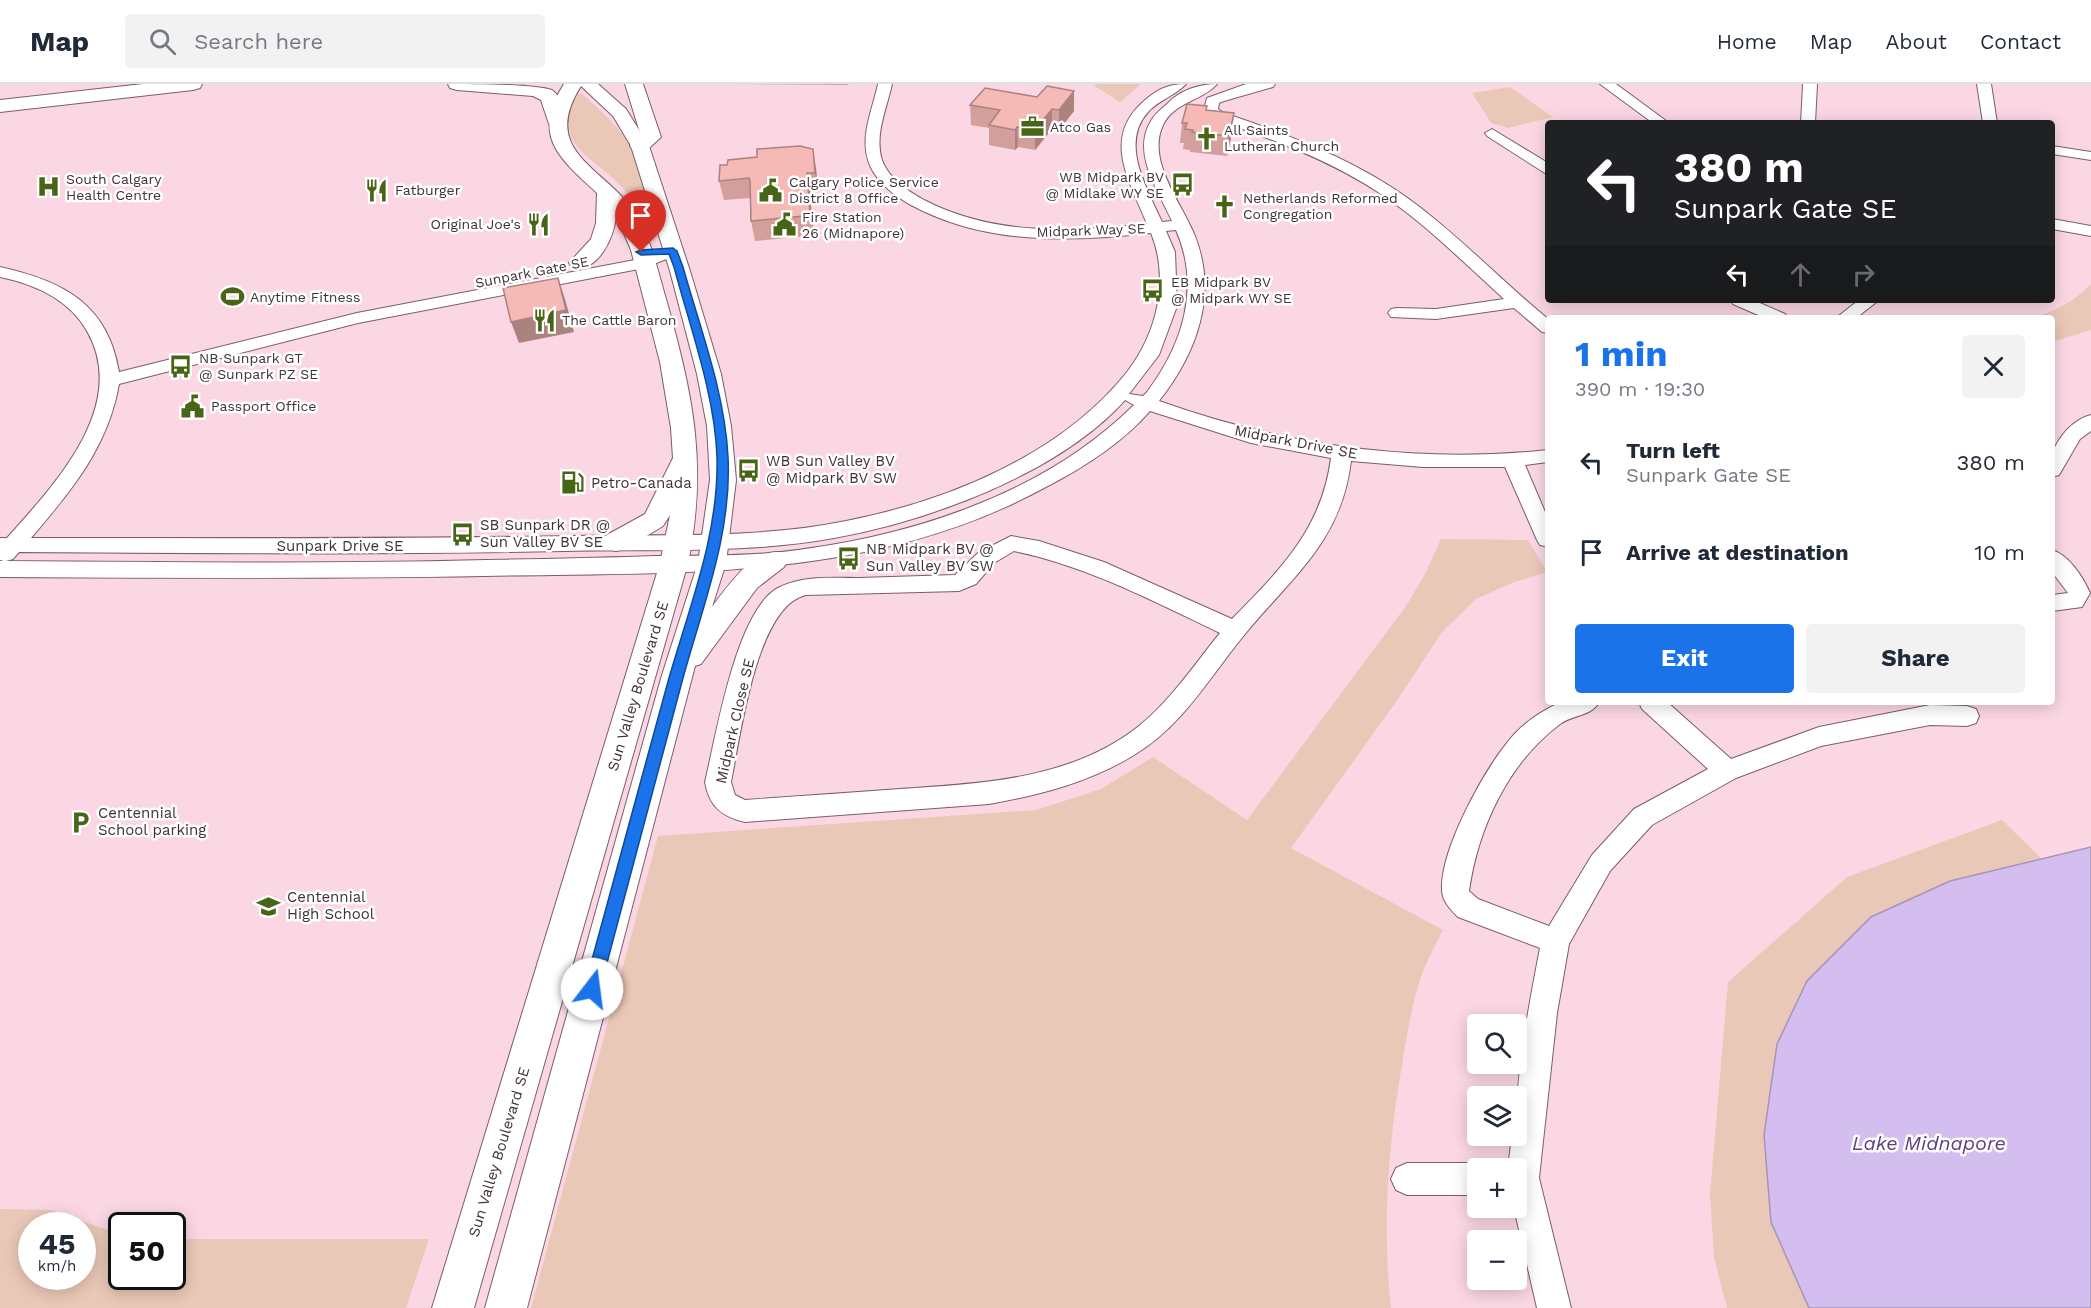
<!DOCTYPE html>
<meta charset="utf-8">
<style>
:root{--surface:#fff;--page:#f2f2f3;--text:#1f2937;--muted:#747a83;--line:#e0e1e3;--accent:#1a73e8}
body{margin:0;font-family:"Work Sans",sans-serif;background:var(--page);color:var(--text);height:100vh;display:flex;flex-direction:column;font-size:22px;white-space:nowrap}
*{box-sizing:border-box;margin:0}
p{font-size:20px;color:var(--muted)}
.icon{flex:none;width:33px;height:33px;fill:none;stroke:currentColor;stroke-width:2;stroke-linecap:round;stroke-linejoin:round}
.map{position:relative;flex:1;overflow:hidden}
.drawer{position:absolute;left:1545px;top:231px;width:510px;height:390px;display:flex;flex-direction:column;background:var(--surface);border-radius:6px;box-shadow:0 3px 15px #0003}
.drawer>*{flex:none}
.top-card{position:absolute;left:1545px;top:36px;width:510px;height:183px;border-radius:6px;box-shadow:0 3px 15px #0003;background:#202124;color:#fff;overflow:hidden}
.fabs{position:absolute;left:1467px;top:930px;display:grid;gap:12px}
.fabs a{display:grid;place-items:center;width:60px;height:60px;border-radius:6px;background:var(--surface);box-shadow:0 3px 15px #0003;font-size:30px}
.speed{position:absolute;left:18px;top:1128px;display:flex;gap:12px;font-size:30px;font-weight:700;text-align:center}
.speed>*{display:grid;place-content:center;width:78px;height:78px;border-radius:50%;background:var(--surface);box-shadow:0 3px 15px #0003;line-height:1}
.speed small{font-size:15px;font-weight:400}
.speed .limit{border:3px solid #111;border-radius:9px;background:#fff;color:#111}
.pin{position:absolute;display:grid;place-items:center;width:51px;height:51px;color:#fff;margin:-62px -26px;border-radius:50% 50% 50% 0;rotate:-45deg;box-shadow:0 0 6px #0007}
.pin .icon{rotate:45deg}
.me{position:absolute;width:66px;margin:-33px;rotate:15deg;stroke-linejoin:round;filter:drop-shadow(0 0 4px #0008)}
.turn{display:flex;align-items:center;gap:21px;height:126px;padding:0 30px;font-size:27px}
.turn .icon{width:78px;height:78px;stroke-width:2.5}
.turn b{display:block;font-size:42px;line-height:51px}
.lanes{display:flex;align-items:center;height:57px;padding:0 30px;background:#0003;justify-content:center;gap:30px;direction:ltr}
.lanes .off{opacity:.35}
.round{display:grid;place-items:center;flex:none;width:63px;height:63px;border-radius:6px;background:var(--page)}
.overview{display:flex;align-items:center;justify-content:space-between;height:102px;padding:0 30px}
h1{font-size:36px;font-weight:700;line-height:45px;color:var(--accent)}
.primary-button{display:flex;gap:12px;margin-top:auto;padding:12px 30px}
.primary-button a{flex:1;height:69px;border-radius:6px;background:var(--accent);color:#fff;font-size:24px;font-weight:700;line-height:69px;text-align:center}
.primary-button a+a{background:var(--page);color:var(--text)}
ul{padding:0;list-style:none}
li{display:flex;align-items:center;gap:18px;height:90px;padding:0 30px}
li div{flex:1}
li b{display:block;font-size:22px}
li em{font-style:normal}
header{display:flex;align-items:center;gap:36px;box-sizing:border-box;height:84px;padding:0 30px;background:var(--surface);border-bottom:2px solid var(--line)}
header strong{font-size:28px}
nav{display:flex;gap:33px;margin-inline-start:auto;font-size:21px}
.search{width:420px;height:54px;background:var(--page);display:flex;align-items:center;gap:15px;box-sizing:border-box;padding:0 21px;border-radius:6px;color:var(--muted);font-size:22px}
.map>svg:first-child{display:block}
.green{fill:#eac8b7;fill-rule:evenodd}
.water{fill:#d3beef;stroke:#a794b8;stroke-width:1.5}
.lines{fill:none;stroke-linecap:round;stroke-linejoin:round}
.minor-casing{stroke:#7c5d68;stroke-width:2}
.major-casing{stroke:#7c5d68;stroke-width:2}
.highway-casing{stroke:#7c5d68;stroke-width:2}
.minor{fill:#fff;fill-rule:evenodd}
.major{fill:#fff;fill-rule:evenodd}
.highway{fill:#fff;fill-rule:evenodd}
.wall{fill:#d39f9d}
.shaded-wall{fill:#ac827f}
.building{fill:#f5b9b6;stroke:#ac827f;stroke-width:1.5}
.route{fill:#1a73e8;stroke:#114b97;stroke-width:1.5}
.labels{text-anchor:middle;stroke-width:5;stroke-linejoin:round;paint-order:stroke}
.far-poi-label{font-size:14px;fill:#403236;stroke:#fff;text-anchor:start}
.far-street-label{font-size:14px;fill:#403236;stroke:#fff}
.street-label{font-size:15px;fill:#403236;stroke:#fff}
.poi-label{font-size:15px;fill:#403236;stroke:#fff;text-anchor:start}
.near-water-label{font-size:20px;font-style:italic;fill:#5d417d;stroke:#fff}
</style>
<header>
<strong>Map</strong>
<div class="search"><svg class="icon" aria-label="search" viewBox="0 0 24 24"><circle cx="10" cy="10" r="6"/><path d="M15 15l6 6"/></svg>Search here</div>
<nav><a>Home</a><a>Map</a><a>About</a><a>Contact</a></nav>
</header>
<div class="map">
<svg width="2091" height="1224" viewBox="0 0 2091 1224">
<rect width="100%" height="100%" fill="#fbd7e3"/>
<!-- green -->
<path class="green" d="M1098,0h43l-21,18 -27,-17z
M1510,3l43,30 -45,11 -17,-5 -19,-30z
M575,10h7c21,18 39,35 53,59l21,68v8l-8,1c-7,-19 -18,-36 -33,-50 -31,-29 -60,-36 -40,-86z
M2091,200v46l-39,12v-24h-19c22,-7 42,-17 58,-34z
M1441,455l87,1 19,32 -35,11 -36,16 -34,33 -46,70 -105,146 152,82c-7,13 -14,27 -20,41 -11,30 -16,64 -21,94 -14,81 -20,161 -11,243h-860l127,-472 378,-26 65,-21 52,-32 94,63 159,-214 19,-32z
M2002,736l40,39 -92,22 -179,341 38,86h-82l-13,-51 -4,-63 18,-212 119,-105z
M0,1125l52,1 50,18 19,4 1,44h50l1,-37h256l-23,69h-406zM32,1142h50v50h-50z"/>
<!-- water -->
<path class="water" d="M2091,763v461h-282l-38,-86 -7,-87 13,-91 30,-63 64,-64 79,-36z"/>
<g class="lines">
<defs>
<path id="minor" d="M878,0h14c-5,24 -18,51 -10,76 7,19 26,31 42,40 69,36 148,32 223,24 -17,-42 -46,-86 -3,-123 14,-12 24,-17 42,-17 -10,11 -27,16 -38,28 -29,32 0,78 14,110l10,-1c-13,-29 -41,-68 -21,-100 3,-6 10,-12 16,-17 13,-14 32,-20 50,-20 -15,17 -43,18 -54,41 -17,36 19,78 32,111 23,59 2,117 -36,165 126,45 256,63 389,49v12l-23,3 23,54v28l-8,-2 -3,-5 -32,-73h-82l-72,-6c-10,83 -62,118 -110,178 -33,41 -60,88 -107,116 -44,27 -94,40 -145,49l-244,18c-23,-5 -36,-16 -40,-40 11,-45 31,-172 73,-194 24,-13 55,-10 81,-10 32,-1 64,-2 96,-3l23,-22 33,-17 28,5 65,21 128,57c48,-49 90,-90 99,-161l-80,-15 -101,-32c-29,33 -67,57 -106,77 -174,95 -369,84 -560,88 -161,3 -323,2 -484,1v-16h4l-4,-1v-22h7c47,-53 123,-132 80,-207 -18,-32 -53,-47 -87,-54v-10c63,14 108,37 119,105l238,-59 283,-54 33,-13 8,5 -2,3 -35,14 -286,55 -239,61c-11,63 -47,106 -88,154 182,0 363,1 544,-2 90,-2 183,3 271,-15 102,-20 215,-66 281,-149 30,-39 43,-92 24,-139 -82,9 -166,12 -240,-28 -18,-10 -37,-25 -43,-45 -8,-25 5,-52 10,-76zM1176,146c25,57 7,114 -29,162l-4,4 -14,-2 30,-39 18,-49 -2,-54 -9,-21zM1125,316l9,5c-94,93 -234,135 -362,148 -39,3 -78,3 -117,3 -56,2 -113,3 -169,4 -160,4 -320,2 -480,1l7,-2 6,-7c181,1 363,3 545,-1 89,-2 182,3 270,-13 95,-17 226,-65 291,-138zM1014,467c73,15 139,50 206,82 -26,32 -49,67 -81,93 -68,54 -156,57 -239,63 -52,4 -103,7 -155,11l-10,-5 -4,-13c9,-44 25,-176 75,-187l153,-4 17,-7 18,-21z
M1246,0h29l-2,3 -49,14 -5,2 -1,6 6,4c68,23 135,48 193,92 46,35 86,77 131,114v14l-6,-1 -28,-24 -78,11 -45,-2 -3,-4 3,-4 6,-1 39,1 68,-10c-40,-36 -78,-75 -123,-105 -51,-34 -109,-55 -167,-75l-10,-9 3,-12z
M1600,0h16l53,39h-16z
M1803,0h14l-2,39h-14z
M1977,0h14l6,39h-14z
M1492,45l56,34v12l-61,-39 -2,-3z
M2052,62l39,6v8l-39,-6z
M2052,135l39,7v10l-39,-7z
M1730,216h23l32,14 3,4h-23l-32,-14z
M1859,216h20l-23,18h-20z
M2091,331v16l-11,8 -21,36 -7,2c0,-8 -2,-18 1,-25 6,-16 21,-33 38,-37z
M2052,466c17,5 31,27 38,43l-8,14 -30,4v-16l16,-2 -16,-21z
M1562,618h37c-7,14 -27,13 -39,22 -52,39 -82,104 -91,167l9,8 71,27 43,-71 42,-46 74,-40 -66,-60 -3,-7h28l64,57 88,-32 111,-22 37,1 9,3 3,7 -3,7 -9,3 -37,-1 -109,21 -85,32 -84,47 -42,46 -41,73 -12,69 -18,165 32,130h-34l-23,-100h2v-40h-8l4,-32h4c0,-64 12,-126 24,-188l-82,-31c-7,-7 -16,-16 -16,-27 -2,-39 40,-116 65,-147 13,-18 35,-33 55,-41z
M1407,1079h71l12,5h-12v27h-71l-11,-5 -5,-11 5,-11z"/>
<path id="major" d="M564,0h34l28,25 23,37 41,125 31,103 10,52 5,54 -10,83 -14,44c16,-21 43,-62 72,-54l4,7 -4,7 -27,21 -56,76 -6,2 -168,642h-42l177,-633 36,-112 12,-83 -3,-54 -10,-52 -27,-103 -39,-125 -18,-30 -32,-30c-44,69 29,82 57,132 14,25 20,54 28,81 27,96 42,165 22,264l-214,745h-42l228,-745 10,-48 -7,11 -38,23 -9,2 -9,-2 -4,-7 4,-7 38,-21 28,-56 -2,-30 -11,-66 -29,-112 -15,-35c-1,21 -18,59 -44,52l-3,-4 22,-24 5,-16 1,-30c-38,-35 -66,-57 -33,-109z"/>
<path id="highway" d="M143,0h59l-2,4 -7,2 -193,22v-12z
M448,0c23,0 86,0 104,6 10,7 12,20 14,30l-3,4h-14l-8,-24 -8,-4 -76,-6 -7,-2z
M625,0h18l18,53 -14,13h-14l-3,-4 11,-10z"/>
</defs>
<!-- minor casing -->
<use href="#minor" class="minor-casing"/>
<!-- major casing -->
<use href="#major" class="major-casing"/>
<!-- highway casing -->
<use href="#highway" class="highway-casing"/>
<!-- minor -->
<use href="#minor" class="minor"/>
<!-- major -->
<use href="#major" class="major"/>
<!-- highway -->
<use href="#highway" class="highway"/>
</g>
<!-- wall -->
<path class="wall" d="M734,0h115l-2,1z
M985,4l89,23 -15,19 -7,-1 -17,21 -17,-3 -3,3 -26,-5v-17l-18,-3 -1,-20z
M1207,26l27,3 -2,20 -5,23 -37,-4v-2l-7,-1 1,-6h-4l2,-20z
M727,81l89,3 2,24 -8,1 3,39 -6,1 1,3 -53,5 -4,-20 -1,-23 -26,2 -5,-19z"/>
<!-- shaded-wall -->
<path class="shaded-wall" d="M1074,7v20l-15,19v-20z
M1052,25v20l-17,21v-20z
M1234,29l-2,20 -5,23 2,-20z
M1017,43l1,20 -3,3v-20z
M813,65l3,19 2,24 -3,-19z
M807,89l3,20 3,39 -3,-19z
M558,194l7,21 9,33 -55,11 -8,-21z"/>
<!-- building -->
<path class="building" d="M1047,2l27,5 -15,19 -7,-1 -17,21 -18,-3 -2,3 -26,-5 11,-15 -30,-5 15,-17 52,9z
M1187,20l20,2 -1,4 28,3 -5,23 -37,-4 1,-2 -8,-1 2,-6h-5z
M800,62l13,3 2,24h-8l3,40h-6v3l-53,5 -1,-40 -1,-3 -30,3 1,-16h7l1,-5 29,-3v-8z
M558,194l8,32 -55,12 -8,-34z"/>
<!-- route -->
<path class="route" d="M673,164l4,3 6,16c17,61 42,126 45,190 4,76 -25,148 -45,221 -28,103 -55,207 -83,311l-2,5 -6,3 -6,-3 -2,-5c28,-104 56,-208 85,-311 21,-73 50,-144 48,-221 -2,-62 -27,-130 -43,-190l-5,-13 -28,1 -5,-3 5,-2z"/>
<!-- icons -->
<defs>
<symbol id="office-bare" viewBox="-9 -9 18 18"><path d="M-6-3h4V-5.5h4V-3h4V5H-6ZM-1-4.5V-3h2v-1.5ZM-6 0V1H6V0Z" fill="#486416" stroke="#fff" stroke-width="2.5" paint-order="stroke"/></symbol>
<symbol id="church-bare" viewBox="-9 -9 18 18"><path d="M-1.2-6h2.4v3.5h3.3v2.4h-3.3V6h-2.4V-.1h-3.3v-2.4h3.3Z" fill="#486416" stroke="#fff" stroke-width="2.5" paint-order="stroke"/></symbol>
<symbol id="bus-bare" viewBox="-9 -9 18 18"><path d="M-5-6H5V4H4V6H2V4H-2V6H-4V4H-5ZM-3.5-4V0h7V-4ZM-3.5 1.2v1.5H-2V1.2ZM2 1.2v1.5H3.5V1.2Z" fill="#486416" stroke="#fff" stroke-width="2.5" paint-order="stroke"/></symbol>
<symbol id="hospital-bare" viewBox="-9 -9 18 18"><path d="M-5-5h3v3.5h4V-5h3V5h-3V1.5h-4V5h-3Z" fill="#486416" stroke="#fff" stroke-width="2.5" paint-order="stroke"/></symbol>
<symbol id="restaurant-bare" viewBox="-9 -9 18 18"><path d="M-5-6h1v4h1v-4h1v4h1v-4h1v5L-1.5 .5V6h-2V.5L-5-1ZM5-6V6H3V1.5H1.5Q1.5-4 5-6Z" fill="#486416" stroke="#fff" stroke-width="2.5" paint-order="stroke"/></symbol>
<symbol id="civic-bare" viewBox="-9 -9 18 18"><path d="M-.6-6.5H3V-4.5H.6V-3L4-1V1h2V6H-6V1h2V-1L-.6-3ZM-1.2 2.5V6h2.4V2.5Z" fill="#486416" stroke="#fff" stroke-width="2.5" paint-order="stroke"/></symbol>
<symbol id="stadium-bare" viewBox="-9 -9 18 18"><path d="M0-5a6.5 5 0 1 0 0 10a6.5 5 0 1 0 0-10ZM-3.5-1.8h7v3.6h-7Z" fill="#486416" stroke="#fff" stroke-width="2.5" paint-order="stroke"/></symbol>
<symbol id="fuel-bare" viewBox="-9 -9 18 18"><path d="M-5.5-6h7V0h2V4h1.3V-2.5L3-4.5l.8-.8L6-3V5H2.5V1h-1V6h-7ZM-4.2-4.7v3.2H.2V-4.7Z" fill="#486416" stroke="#fff" stroke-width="2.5" paint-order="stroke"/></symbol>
<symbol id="parking-bare" viewBox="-9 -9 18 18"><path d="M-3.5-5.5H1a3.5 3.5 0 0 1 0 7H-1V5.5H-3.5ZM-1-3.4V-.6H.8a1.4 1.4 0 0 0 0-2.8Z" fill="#486416" stroke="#fff" stroke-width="2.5" paint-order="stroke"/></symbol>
<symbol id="school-bare" viewBox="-9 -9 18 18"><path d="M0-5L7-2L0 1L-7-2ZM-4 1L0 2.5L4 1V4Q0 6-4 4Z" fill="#486416" stroke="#fff" stroke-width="2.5" paint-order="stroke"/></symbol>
</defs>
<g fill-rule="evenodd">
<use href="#office-bare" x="1016" y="26" width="33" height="33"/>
<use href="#church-bare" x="1190" y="38" width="33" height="33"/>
<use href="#bus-bare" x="1166" y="84" width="33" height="33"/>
<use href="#hospital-bare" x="32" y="86" width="33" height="33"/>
<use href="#restaurant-bare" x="360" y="90" width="33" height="33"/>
<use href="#civic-bare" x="754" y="90" width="33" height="33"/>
<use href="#church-bare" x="1208" y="106" width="33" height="33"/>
<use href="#restaurant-bare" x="522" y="124" width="33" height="33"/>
<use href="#civic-bare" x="768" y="124" width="33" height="33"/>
<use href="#bus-bare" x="1136" y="190" width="33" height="33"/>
<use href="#stadium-bare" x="216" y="196" width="33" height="33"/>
<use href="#restaurant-bare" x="528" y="220" width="33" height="33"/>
<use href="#bus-bare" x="164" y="266" width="33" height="33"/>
<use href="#civic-bare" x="176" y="306" width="33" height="33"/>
<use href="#bus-bare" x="732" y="370" width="33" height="33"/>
<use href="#fuel-bare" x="556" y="382" width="33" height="33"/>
<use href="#bus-bare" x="446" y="434" width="33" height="33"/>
<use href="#bus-bare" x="832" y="458" width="33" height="33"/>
<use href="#parking-bare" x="64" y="722" width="33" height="33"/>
<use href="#school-bare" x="252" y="806" width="33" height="33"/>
</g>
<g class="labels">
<!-- far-poi labels -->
<g class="far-poi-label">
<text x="1050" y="48">Atco Gas</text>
<text x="1224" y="51">All Saints<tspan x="1224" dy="16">Lutheran Church</tspan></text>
<text x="1164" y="98" text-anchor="end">WB Midpark BV<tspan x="1164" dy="16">@ Midlake WY SE</tspan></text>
<text x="66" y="100">South Calgary<tspan x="66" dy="16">Health Centre</tspan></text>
<text x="789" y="103">Calgary Police Service<tspan x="789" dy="16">District 8 Office</tspan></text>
<text x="395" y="111">Fatburger</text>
<text x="1243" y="119">Netherlands Reformed<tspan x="1243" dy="16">Congregation</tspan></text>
<text x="802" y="138">Fire Station<tspan x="802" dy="16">26 (Midnapore)</tspan></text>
<text x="521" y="145" text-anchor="end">Original Joe's</text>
<text x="1171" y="203">EB Midpark BV<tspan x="1171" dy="16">@ Midpark WY SE</tspan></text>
<text x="250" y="218">Anytime Fitness</text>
<text x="562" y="241">The Cattle Baron</text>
<text x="199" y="279">NB Sunpark GT<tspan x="199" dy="16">@ Sunpark PZ SE</tspan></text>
<text x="211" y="327">Passport Office</text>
</g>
<!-- far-street labels -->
<g class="far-street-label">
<text transform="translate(1091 146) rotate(-2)" y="5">Midpark Way SE</text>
<text transform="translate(532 188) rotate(-11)" y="5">Sunpark Gate SE</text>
</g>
<!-- street labels -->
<g class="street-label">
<text transform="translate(1296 358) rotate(11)" y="5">Midpark Drive SE</text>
<text x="340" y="467">Sunpark Drive SE</text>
<text transform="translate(638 602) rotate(-73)" y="5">Sun Valley Boulevard SE</text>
<text transform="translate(735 637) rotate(-77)" y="5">Midpark Close SE</text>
<text transform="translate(499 1068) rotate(-73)" y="5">Sun Valley Boulevard SE</text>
</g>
<!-- poi labels -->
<g class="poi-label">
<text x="766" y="382">WB Sun Valley BV<tspan x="766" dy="17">@ Midpark BV SW</tspan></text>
<text x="591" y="404">Petro-Canada</text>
<text x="480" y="446">SB Sunpark DR @<tspan x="480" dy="17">Sun Valley BV SE</tspan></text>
<text x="866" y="470">NB Midpark BV @<tspan x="866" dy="17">Sun Valley BV SW</tspan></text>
<text x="98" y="734">Centennial<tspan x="98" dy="17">School parking</tspan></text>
<text x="287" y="818">Centennial<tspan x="287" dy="17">High School</tspan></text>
</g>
<!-- near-water labels -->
<g class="near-water-label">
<text x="1929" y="1066">Lake Midnapore</text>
</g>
</g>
</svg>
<div class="fabs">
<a><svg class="icon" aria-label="search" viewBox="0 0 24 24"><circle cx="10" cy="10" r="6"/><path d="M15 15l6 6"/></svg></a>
<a><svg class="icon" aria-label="layers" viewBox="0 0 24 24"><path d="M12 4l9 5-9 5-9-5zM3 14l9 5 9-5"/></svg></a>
<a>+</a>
<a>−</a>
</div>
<div class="speed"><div>45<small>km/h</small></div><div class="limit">50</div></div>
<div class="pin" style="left:641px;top:168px;background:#d93025"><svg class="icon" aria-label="arrive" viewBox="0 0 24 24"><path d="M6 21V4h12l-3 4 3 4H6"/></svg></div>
<svg class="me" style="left:592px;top:905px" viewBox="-20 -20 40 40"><circle r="19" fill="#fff"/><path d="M0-13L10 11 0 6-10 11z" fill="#1a73e8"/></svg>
<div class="top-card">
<div class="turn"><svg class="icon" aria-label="left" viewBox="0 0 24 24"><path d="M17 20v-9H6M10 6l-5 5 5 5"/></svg><div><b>380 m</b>Sunpark Gate SE</div></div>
<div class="lanes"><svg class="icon" aria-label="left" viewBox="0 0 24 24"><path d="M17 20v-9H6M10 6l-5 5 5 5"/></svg><svg class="icon off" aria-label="ahead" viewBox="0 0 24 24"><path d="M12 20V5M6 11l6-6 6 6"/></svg><svg class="icon off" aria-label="right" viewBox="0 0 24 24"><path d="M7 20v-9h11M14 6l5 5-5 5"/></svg></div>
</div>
<section class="drawer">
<div class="overview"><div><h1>1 min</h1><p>390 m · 19:30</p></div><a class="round"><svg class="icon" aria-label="close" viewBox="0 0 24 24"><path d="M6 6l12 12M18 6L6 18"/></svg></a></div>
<ul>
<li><svg class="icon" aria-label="left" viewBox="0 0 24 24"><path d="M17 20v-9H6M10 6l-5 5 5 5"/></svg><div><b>Turn left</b><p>Sunpark Gate SE</p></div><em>380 m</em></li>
<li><svg class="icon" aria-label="arrive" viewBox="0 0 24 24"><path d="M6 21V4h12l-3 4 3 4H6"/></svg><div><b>Arrive at destination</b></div><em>10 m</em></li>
</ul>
<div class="primary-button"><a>Exit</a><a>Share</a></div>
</section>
</div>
